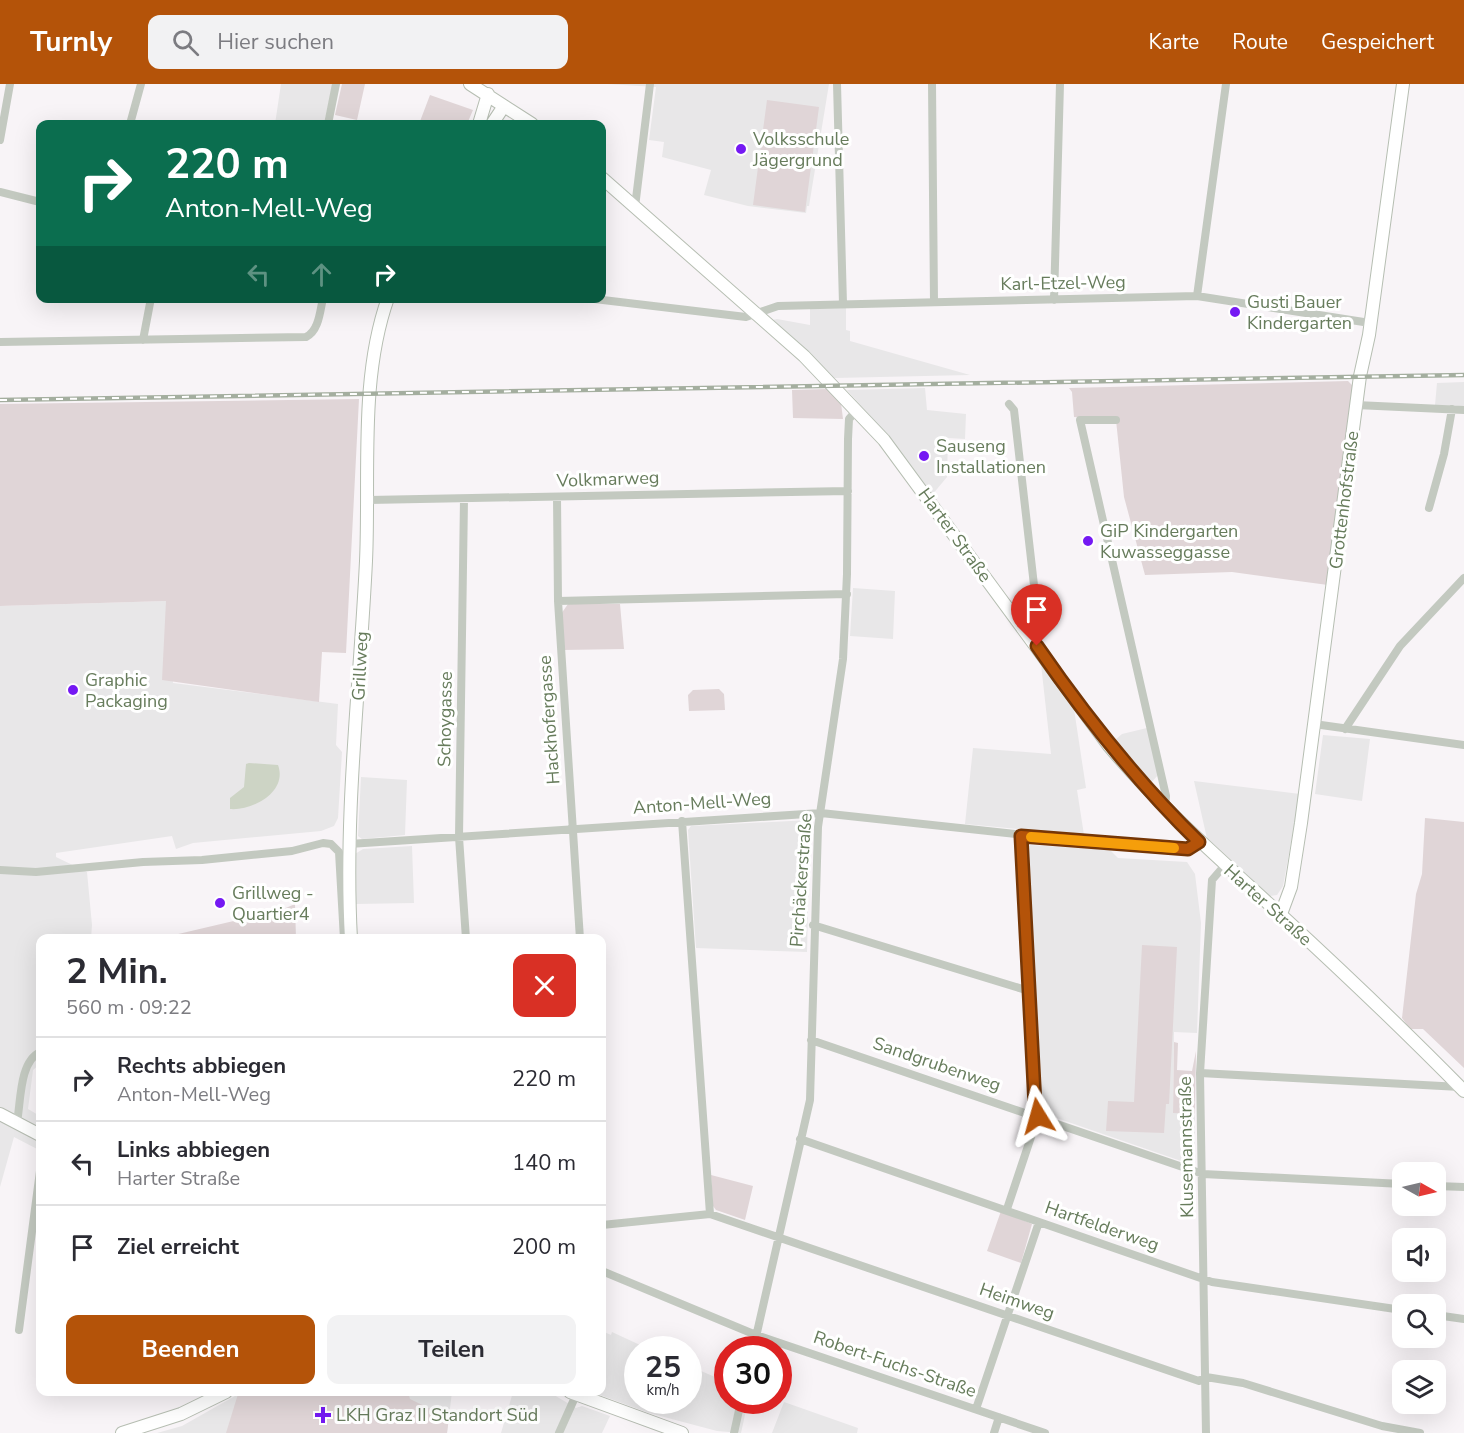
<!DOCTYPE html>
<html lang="de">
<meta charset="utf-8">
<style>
:root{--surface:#fff;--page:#f2f2f3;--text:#2b2b33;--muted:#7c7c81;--line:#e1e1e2;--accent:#b45309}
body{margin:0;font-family:"Nunito Sans",sans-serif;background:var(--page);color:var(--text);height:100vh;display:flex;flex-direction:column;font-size:22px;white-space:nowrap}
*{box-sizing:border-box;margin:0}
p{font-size:20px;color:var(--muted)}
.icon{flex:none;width:33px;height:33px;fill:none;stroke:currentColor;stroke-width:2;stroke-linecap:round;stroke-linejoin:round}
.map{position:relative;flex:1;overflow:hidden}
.details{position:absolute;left:36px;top:850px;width:570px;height:462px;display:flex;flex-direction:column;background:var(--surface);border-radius:12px;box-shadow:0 6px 24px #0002}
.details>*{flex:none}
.hud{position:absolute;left:36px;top:36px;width:570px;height:183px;border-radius:12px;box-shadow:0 6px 24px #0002;background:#0b6e4f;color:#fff;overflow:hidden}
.needle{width:39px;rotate:98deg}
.fabs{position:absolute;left:1392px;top:1078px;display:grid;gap:12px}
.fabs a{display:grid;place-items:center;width:54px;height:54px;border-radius:12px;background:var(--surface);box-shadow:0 6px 24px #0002;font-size:30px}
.speed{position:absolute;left:624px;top:1252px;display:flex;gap:12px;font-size:30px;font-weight:700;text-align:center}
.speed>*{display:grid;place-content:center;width:78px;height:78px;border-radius:50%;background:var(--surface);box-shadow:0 6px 24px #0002;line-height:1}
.speed small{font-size:15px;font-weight:400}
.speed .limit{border:9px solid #d22;background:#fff;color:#111}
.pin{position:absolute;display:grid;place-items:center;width:51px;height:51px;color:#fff;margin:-62px -26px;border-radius:50% 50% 50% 0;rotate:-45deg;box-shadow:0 0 6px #0007}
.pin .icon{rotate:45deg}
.me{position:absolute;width:66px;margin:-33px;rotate:352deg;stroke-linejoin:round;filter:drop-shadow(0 0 4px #0008)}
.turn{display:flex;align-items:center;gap:21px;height:126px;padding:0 30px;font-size:27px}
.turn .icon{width:78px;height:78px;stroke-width:2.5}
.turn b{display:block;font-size:42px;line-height:51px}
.lanes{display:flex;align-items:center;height:57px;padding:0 30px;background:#0003;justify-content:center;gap:30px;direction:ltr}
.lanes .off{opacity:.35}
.round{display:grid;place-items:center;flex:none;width:63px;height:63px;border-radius:12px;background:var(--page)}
.summary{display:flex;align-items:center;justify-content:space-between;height:102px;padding:0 30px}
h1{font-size:36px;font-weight:700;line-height:45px}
.cta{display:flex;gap:12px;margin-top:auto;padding:12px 30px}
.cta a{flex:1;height:69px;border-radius:12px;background:var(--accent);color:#fff;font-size:24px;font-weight:700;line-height:69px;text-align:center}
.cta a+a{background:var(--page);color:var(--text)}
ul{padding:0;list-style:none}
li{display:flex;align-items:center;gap:18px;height:84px;padding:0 30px;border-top:2px solid var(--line)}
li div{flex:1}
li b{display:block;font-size:22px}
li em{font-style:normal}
header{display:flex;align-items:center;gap:36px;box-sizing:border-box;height:84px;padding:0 30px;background:var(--accent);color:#fff}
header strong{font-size:28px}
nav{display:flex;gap:33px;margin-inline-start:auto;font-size:21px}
.search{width:420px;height:54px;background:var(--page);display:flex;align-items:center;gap:15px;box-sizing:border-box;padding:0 21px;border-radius:12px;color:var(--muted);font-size:22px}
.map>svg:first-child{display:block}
.built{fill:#e8e7e8}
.green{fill:#e0d5d7}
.water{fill:#cdd4c5}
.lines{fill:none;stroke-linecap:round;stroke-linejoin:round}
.secondary-casing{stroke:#b6beb2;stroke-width:14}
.primary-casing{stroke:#b5bcb1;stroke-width:14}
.minor{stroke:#c3c9c0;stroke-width:8}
.secondary{stroke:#fff;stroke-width:12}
.primary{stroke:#fff;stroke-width:12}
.rail-casing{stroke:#a4ae9f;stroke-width:4.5}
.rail{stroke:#fff;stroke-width:2;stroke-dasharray:7;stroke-linecap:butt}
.route-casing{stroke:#753606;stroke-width:15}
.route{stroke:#b45309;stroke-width:10}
.slow{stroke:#f59e0b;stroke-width:10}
.poi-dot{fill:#7519f3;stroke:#fff;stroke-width:2}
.labels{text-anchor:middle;stroke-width:6;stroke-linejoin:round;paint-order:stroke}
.poi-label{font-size:18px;fill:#677c5c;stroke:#fff;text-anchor:start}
.street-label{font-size:18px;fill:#677c5c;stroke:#fff}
</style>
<header>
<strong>Turnly</strong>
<div class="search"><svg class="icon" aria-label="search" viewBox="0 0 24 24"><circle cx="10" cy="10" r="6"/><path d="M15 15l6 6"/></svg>Hier suchen</div>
<nav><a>Karte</a><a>Route</a><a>Gespeichert</a></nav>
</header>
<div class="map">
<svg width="1464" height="1349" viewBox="0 0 1464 1349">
<rect width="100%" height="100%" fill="#f8f4f7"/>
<!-- built -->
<path class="built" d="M281,0h52l-9,40h-49z
M607,0h222l-20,122h-2l-1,7 -58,-7 -44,-11 7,-25 -49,-13 2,-15 -15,-2 7,-53z
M846,224v22l4,1v10l120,34 -135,3 -17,-2 -59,-53 18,-4 33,6v-16z
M1464,298v25l-29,-2 2,-22z
M925,304l2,22 39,4 -1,25 -17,-1 -1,39 -15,18 -44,-59 -41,-46z
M853,504l42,3 -2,48 -43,-3z
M166,517l7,82 165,21 -2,41 6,7 -4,66 -4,8 -13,5 -128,12 -17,6 -4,-13 -116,17v4l31,15 5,53 -1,14h-51v125l-7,6 -5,39 12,7v110l-7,-2 6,-74 -25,-13 -14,50v-581z
M1041,580l33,45 12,79 -9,2 7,45 -119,-11 8,-76 78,6z
M1147,644l11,47 -8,9 -35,-44 7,-6z
M1323,651l47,4 -8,62 -47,-7z
M361,693l46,3 -2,55 -43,4 -4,-3z
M1194,697l106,13 -17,92 -6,9 -8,1 -5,-4 -56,-49z
M810,736l-3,132 -111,-4 -8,-118 3,-4z
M1030,761l80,5 8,8 69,4 8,12 6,49 -4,110 -23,-1 -1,80 22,2v35l-11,13 -139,-48 -6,-9 -13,-255z
M412,762l2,57 -58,1 -1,-50 8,-5z
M602,1247l9,4 1,-3 39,18h-13v51h50l1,-35 38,16 1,19h20l-7,32 -24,-2 -68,-18 -57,-21h10z
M242,1308h120l47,7 -1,-7h44l-5,41h-290l25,-7z
M513,1308h36l27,16 6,-2 28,10 -8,17h-101z
M784,1318l74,26 -1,5h-85z"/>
<!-- green -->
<path class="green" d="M342,0h23l-8,36 -22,-5z
M430,11l43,15 -6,14h-48z
M767,16l52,7 -14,105 -52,-7z
M1348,297l6,6 -26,198 -96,-13 -87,3 -21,-78 -8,-77 -42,-3 -2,-25 -3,-4z
M828,305l13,14 2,16 -50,-1 -1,-28z
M359,315l-13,254 -24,-1 -3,50 -157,-22 4,-79 -166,5v-202z
M568,520h52l4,45 -61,1 -2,-36z
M719,605l5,5 1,16 -36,1 -1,-16 5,-5z
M1425,734l39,4v246l-41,-39h-13l-8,-11 14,-124 6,-20z
M295,820l1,35h-139l124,-29z
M1142,861l35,2 -8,157h-3l-2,29 -58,-2 2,-30 26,1z
M1174,958l4,1 -1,27 15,1 4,-20 -1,63 -22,-1z
M711,1091l42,11 -8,34 -29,-10 -3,-4z
M1001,1127l31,13 -11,39 -34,-12z
M242,1308h166l2,7 39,19 -2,15h-221l12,-39z"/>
<!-- water -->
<path class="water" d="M249,679l29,2c10,27 -26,46 -48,44v-11l14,-11 2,-23z"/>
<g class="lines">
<defs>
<path id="secondary" d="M470,0l62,40
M479,40l9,-30
M492,40l12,-18
M602,94l202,178 80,84 225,306c53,63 111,113 172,169 62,57 124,116 183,176
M1281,830l10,-27 10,-64 59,-447 9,-41 34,-251
M351,855c-7,-126 9,-252 15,-378 4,-85 -7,-182 22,-263
M122,1349l59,-19 45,-22"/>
<path id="primary" d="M0,1030l40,21
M570,1308l112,41"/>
</defs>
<!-- secondary casing -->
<use href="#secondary" class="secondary-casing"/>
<!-- primary casing -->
<use href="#primary" class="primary-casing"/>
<!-- minor -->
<path class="minor" d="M837,0l6,220
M932,0l2,218
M130,40l11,-40
M328,40l8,-40
M0,56l10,-56
M0,108l40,10
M635,123l15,-123
M1197,212l29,-212
M586,214l160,19 32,-11 419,-10 173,27
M1054,216l6,-216
M143,256l8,-42
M0,258l306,-5c13,-6 14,-26 17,-39
M1009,320l5,6 25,219 -5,12
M1356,321l108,5
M1116,336h-36l86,376 -1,13
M557,413l1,104 22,338
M464,415l-5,338 7,102
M369,416l479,-9
M1429,424l15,-54 8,-45
M558,517l289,-7
M1314,640l150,21
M1345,645l55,-83 64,-68
M682,737l28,393
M349,760l472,-31 297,32 70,4 11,-7
M0,786l36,2 107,-10 59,-2 90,-9 31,-8 8,1 8,8 5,87
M813,841l216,66
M811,956l392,134 199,10
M1200,989l260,14
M17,1038c4,-20 2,-60 23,-70
M800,1055l412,143 190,28
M1436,1102l28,1
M1007,1125l31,-93 -3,-11 -14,-269
M602,1141l108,-11 489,167 7,-4 37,6 139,43 38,7
M602,1187l154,64 289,98
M1436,1231l28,4
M19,1246l21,-159
M753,1266l57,-250 8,-273 25,-168 4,-85 1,-135 1,-20 8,-9
M976,1325l63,-187
M559,1349l17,-38
M734,1349l7,-32
M994,1349l5,-16
M1206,1349l-6,-360 12,-193 13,-15"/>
<!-- secondary -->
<use href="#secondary" class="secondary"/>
<!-- primary -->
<use href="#primary" class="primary"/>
<defs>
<path id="rail" d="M0,316l1464,-25"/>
</defs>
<!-- rail casing -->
<use href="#rail" class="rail-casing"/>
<!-- rail -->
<use href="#rail" class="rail"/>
</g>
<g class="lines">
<defs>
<path id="route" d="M1037,562c49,71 100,136 162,196l-11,7 -167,-13 14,269 3,11"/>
</defs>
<!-- route casing -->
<use href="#route" class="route-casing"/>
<!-- route -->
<use href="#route" class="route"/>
<!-- slow -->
<path class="slow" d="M1031,753l143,11"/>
</g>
<!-- markers -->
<g class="poi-dot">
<circle cx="741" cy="65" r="6"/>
<circle cx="1235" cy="228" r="6"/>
<circle cx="924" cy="372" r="6"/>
<circle cx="1088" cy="457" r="6"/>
<circle cx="73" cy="606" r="6"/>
<circle cx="220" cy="819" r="6"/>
<path d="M320 1322h6v6h6v6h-6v6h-6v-6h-6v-6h6z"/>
</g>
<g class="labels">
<!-- poi labels -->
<g class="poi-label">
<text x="753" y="61">Volksschule<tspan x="753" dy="21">Jägergrund</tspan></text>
<text x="1247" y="224">Gusti Bauer<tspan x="1247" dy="21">Kindergarten</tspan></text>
<text x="936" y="368">Sauseng<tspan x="936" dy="21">Installationen</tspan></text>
<text x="1100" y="453">GiP Kindergarten<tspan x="1100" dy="21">Kuwasseggasse</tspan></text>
<text x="85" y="602">Graphic<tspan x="85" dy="21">Packaging</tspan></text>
<text x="232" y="815">Grillweg -<tspan x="232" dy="21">Quartier4</tspan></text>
<text x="336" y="1337">LKH Graz II Standort Süd</text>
</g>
<!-- street labels -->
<g class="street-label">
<text transform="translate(1063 199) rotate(-1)" y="6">Karl-Etzel-Weg</text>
<text transform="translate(608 395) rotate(-2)" y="6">Volkmarweg</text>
<text transform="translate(1344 416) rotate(-83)" y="6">Grottenhofstraße</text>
<text transform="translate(955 451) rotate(54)" y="6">Harter Straße</text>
<text transform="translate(360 582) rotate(-87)" y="6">Grillweg</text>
<text transform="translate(445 635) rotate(-89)" y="6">Schoygasse</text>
<text transform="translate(549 636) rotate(-94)" y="6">Hackhofergasse</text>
<text transform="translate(702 719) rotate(-4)" y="6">Anton-Mell-Weg</text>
<text transform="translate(801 796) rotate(-86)" y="6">Pirchäckerstraße</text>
<text transform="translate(1268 821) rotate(42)" y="6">Harter Straße</text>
<text transform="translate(937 980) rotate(19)" y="6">Sandgrubenweg</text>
<text transform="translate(1186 1063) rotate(-91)" y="6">Klusemannstraße</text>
<text transform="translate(1102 1142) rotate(19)" y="6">Hartfelderweg</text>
<text transform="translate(1017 1217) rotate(19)" y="6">Heimweg</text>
<text transform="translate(895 1280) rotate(19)" y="6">Robert-Fuchs-Straße</text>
</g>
</g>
</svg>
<div class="fabs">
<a><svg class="needle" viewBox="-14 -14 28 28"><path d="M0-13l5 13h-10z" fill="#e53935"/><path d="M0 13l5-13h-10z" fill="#7c7c81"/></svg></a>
<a><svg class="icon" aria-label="sound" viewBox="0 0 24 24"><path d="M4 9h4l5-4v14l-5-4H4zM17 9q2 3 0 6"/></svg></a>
<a><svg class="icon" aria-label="search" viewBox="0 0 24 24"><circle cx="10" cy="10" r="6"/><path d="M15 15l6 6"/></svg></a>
<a><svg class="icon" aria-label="layers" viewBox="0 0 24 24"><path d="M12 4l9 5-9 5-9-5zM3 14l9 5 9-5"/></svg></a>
</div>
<div class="speed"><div>25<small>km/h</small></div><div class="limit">30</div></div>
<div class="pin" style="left:1037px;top:562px;background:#d93025"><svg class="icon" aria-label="arrive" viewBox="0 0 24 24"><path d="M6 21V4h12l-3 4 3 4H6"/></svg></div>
<svg class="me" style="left:1038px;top:1032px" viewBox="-20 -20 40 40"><path d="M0-17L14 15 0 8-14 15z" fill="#b45309" stroke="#fff" stroke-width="4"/></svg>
<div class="hud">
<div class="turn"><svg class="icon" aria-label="right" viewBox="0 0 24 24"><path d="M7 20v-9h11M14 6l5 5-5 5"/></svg><div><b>220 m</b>Anton-Mell-Weg</div></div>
<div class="lanes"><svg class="icon off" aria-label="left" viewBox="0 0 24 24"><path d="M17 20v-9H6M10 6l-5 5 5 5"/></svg><svg class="icon off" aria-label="ahead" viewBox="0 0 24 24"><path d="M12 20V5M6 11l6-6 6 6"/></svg><svg class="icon" aria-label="right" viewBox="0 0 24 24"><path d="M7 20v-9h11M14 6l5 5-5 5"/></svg></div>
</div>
<section class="details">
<div class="summary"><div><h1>2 Min.</h1><p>560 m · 09:22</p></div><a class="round" style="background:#d93025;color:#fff"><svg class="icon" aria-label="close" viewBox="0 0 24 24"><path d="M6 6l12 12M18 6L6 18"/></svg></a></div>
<ul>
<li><svg class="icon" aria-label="right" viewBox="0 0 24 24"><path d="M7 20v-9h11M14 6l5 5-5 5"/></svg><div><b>Rechts abbiegen</b><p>Anton-Mell-Weg</p></div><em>220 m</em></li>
<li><svg class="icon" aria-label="left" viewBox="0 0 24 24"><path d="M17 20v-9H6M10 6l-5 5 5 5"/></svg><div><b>Links abbiegen</b><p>Harter Straße</p></div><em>140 m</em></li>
<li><svg class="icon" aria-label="arrive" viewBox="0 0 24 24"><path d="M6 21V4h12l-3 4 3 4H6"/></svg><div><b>Ziel erreicht</b></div><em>200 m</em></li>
</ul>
<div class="cta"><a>Beenden</a><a>Teilen</a></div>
</section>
</div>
